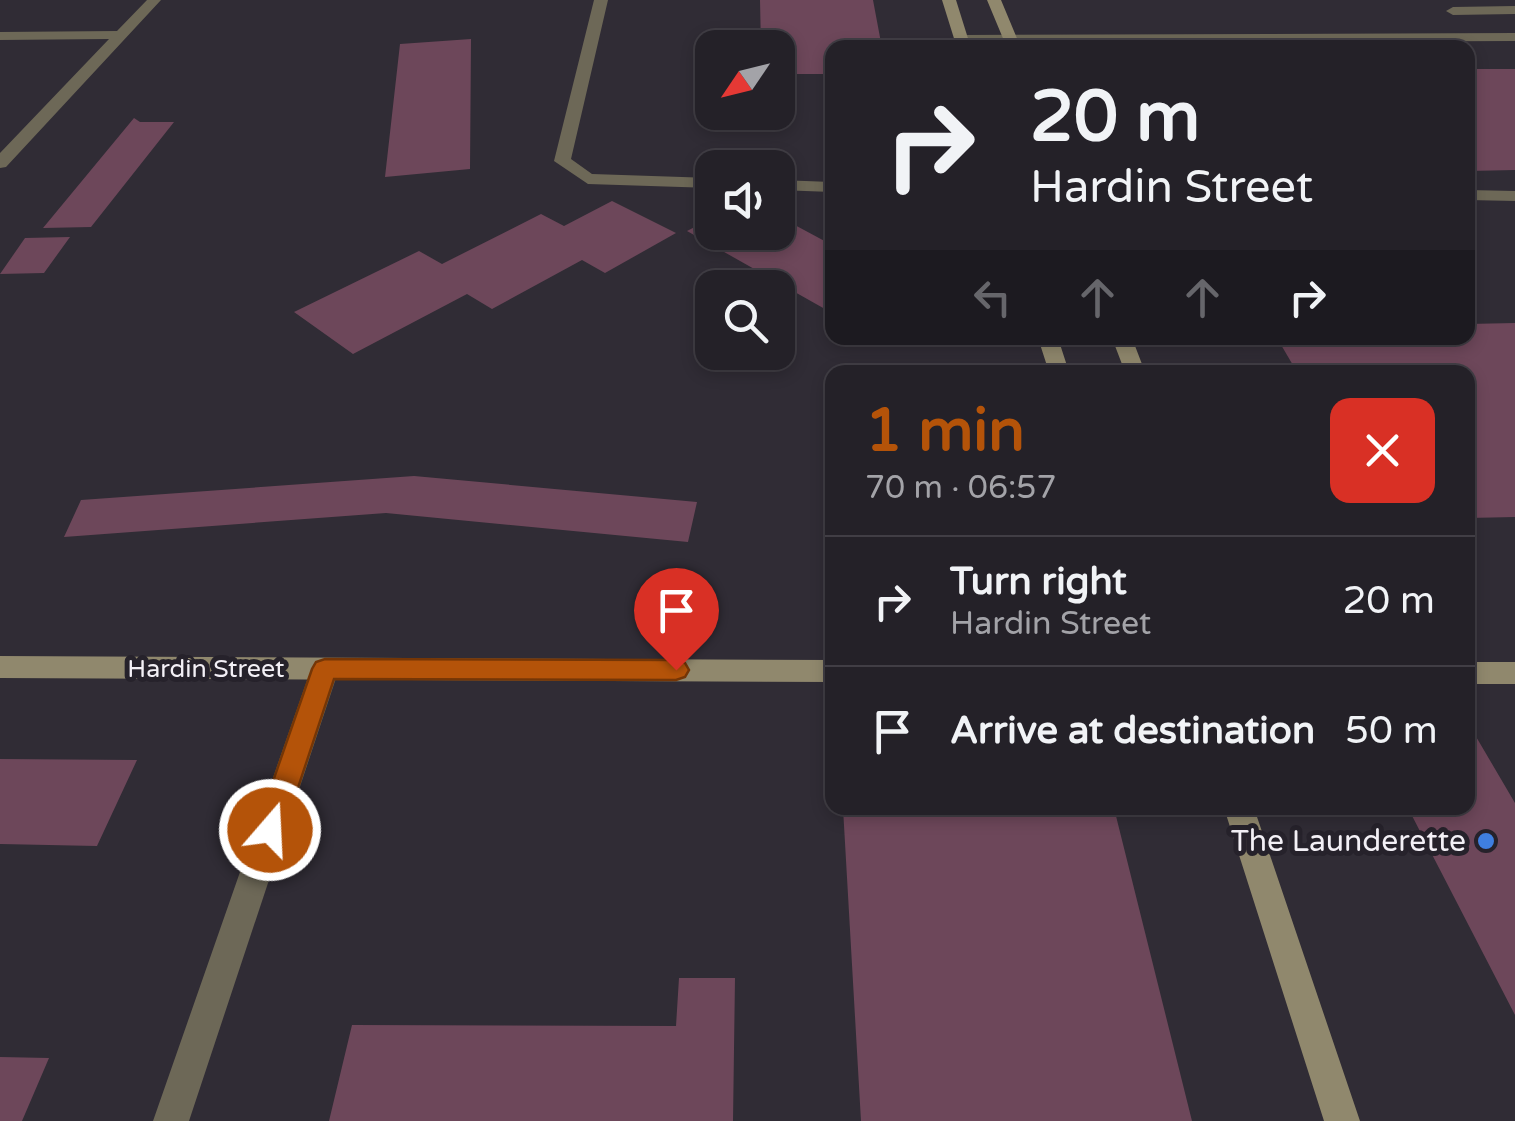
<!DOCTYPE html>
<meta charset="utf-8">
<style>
:root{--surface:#242128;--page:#2c2930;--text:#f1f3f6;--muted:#a3a3a8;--line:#413e45;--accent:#b45309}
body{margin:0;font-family:"Varela Round",sans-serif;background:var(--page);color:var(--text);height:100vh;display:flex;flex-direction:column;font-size:38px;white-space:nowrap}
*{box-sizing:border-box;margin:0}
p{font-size:32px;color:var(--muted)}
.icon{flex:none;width:55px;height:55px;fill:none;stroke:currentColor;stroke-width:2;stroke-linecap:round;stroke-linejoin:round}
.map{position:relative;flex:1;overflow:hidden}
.drawer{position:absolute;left:825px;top:365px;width:650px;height:450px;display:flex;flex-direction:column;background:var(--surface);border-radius:20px;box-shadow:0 5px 15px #0003,0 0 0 2px var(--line)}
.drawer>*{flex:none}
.banner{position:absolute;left:825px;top:40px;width:650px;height:305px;border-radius:20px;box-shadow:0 5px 15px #0003,0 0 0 2px var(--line);background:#242128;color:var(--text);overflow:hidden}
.needle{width:65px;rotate:235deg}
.controls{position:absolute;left:695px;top:30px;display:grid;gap:20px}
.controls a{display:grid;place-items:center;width:100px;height:100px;border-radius:20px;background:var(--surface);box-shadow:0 5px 15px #0003,0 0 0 2px var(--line);font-size:50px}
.pin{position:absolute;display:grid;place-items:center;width:85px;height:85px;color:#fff;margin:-102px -42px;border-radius:50% 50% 50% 0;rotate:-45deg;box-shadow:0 0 10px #0007}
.pin .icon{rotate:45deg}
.me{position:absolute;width:110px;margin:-55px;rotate:19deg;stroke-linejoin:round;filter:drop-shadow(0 0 8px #0008)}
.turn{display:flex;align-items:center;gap:35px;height:210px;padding:0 40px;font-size:45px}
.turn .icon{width:130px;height:130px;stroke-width:2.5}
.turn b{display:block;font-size:70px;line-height:85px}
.lanes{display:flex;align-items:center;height:95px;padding:0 40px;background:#0003;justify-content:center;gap:50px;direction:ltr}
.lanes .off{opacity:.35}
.round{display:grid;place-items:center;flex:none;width:105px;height:105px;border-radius:20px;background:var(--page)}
.overview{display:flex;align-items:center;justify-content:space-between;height:170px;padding:0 40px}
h1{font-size:60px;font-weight:700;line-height:75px;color:var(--accent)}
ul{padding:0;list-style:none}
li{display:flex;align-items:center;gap:30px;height:130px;padding:0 40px;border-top:2px solid var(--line)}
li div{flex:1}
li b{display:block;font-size:38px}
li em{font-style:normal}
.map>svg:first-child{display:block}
.building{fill:#6d475a}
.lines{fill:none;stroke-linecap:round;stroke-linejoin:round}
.lane{fill:#6d6857;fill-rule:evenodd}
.street{fill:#6d6857;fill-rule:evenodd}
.secondary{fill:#90886d;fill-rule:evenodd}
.route{fill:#b45309;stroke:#753606;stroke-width:2.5}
.shop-dot{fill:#3f7fe0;stroke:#26222b;stroke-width:4}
.labels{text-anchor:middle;stroke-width:10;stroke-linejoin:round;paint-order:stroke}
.street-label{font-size:25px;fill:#f3f0f6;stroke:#26222b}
.near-poi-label{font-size:30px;fill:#f3f0f6;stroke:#26222b;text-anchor:end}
</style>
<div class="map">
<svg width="1515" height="1121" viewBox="0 0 1515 1121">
<rect width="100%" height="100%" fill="#302c35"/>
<!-- building -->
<path class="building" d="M760,0h113l9,48h-50v26h-52l-2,-26h-17z
M471,39l-1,130 -85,8 15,-133z
M1468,69h47v101l-47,1z
M134,118l6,4h34l-83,105 -48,1z
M612,201l64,32 -71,40 -23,-13 -90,49 -25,-15 -114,60 -59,-42 125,-61 23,13 99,-50 23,12z
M778,216l54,29v68l-145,-82 25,-13v14h66z
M70,237l-26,36 -44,1 25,-36z
M1515,323v194l-47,1v-146h-171l-20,-34h191v-14z
M414,476l283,26 -9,40 -302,-29 -322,24 17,-37z
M1468,723l47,80v212l-107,-207h60z
M0,759l137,1 -40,86 -97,-2z
M843,808h271l78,313h-331z
M679,978h56l-2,143h-404l23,-96 324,1z
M0,1057l49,1 -27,63h-22z"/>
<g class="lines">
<!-- lane -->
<path class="lane" d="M1515,6v8l-62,1 -7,-4 7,-4z
M1468,190l47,1v10l-47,-1z"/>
<!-- street -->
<path class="street" d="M147,0h14l-155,167 -6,1v-15l109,-114 -109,1v-8l117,-1z
M594,0h14l-37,159 21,15 120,4v10l-124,-4 -34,-23z
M1515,33v8l-553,2 -7,-4 7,-4z
M778,180l54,2v10l-54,-2z
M325,658l10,3 4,8 -150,452h-36l158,-452 4,-8z"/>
<!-- secondary -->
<path class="secondary" d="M942,0h14l15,48h-14z
M987,0h14l20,48h-14z
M1038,338h20l11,34h-20z
M1112,338h20l13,34h-20z
M0,656l832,4v22l-832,-4z
M1468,662h47v22h-47z
M1224,808h30l106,313h-36z"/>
</g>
<!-- route -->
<path class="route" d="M325,659l351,1 9,3 4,7 -4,7 -9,3 -342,-1 -50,151 -4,9 -10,3 -10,-3 -4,-9 56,-161 4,-7z"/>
<!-- markers -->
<circle class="shop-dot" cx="1486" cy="841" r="10"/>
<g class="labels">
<!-- street labels -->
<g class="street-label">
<text x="206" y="677">Hardin Street</text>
</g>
<!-- near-poi labels -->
<g class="near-poi-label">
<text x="1466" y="851">The Launderette</text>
</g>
</g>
</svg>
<div class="controls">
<a><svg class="needle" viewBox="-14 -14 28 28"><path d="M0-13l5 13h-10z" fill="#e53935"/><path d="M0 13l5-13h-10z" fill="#a3a3a8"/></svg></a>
<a><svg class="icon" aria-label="sound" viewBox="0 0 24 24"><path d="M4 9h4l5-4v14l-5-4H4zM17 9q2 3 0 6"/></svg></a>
<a><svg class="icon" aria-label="search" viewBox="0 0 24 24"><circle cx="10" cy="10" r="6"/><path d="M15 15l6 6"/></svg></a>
</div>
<div class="pin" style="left:676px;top:670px;background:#d93025"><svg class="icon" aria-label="arrive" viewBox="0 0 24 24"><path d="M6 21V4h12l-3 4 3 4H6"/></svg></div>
<svg class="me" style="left:270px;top:830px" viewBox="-20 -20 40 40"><circle r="17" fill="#b45309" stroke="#fff" stroke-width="3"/><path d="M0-11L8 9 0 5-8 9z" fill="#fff"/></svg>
<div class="banner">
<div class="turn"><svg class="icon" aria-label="right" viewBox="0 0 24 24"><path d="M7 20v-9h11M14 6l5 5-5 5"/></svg><div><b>20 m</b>Hardin Street</div></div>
<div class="lanes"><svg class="icon off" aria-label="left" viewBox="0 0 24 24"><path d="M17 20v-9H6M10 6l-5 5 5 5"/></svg><svg class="icon off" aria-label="ahead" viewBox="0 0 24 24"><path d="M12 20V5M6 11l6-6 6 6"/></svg><svg class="icon off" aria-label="ahead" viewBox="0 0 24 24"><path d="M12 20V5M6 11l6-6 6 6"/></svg><svg class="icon" aria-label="right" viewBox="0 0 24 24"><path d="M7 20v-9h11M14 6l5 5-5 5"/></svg></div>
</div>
<section class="drawer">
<div class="overview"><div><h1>1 min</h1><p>70 m · 06:57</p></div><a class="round" style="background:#d93025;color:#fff"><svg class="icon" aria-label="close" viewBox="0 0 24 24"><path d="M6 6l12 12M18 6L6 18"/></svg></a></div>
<ul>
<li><svg class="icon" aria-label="right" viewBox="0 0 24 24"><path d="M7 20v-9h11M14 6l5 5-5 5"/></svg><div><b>Turn right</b><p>Hardin Street</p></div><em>20 m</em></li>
<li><svg class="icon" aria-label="arrive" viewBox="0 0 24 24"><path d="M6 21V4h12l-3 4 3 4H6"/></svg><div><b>Arrive at destination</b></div><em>50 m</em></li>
</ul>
</section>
</div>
